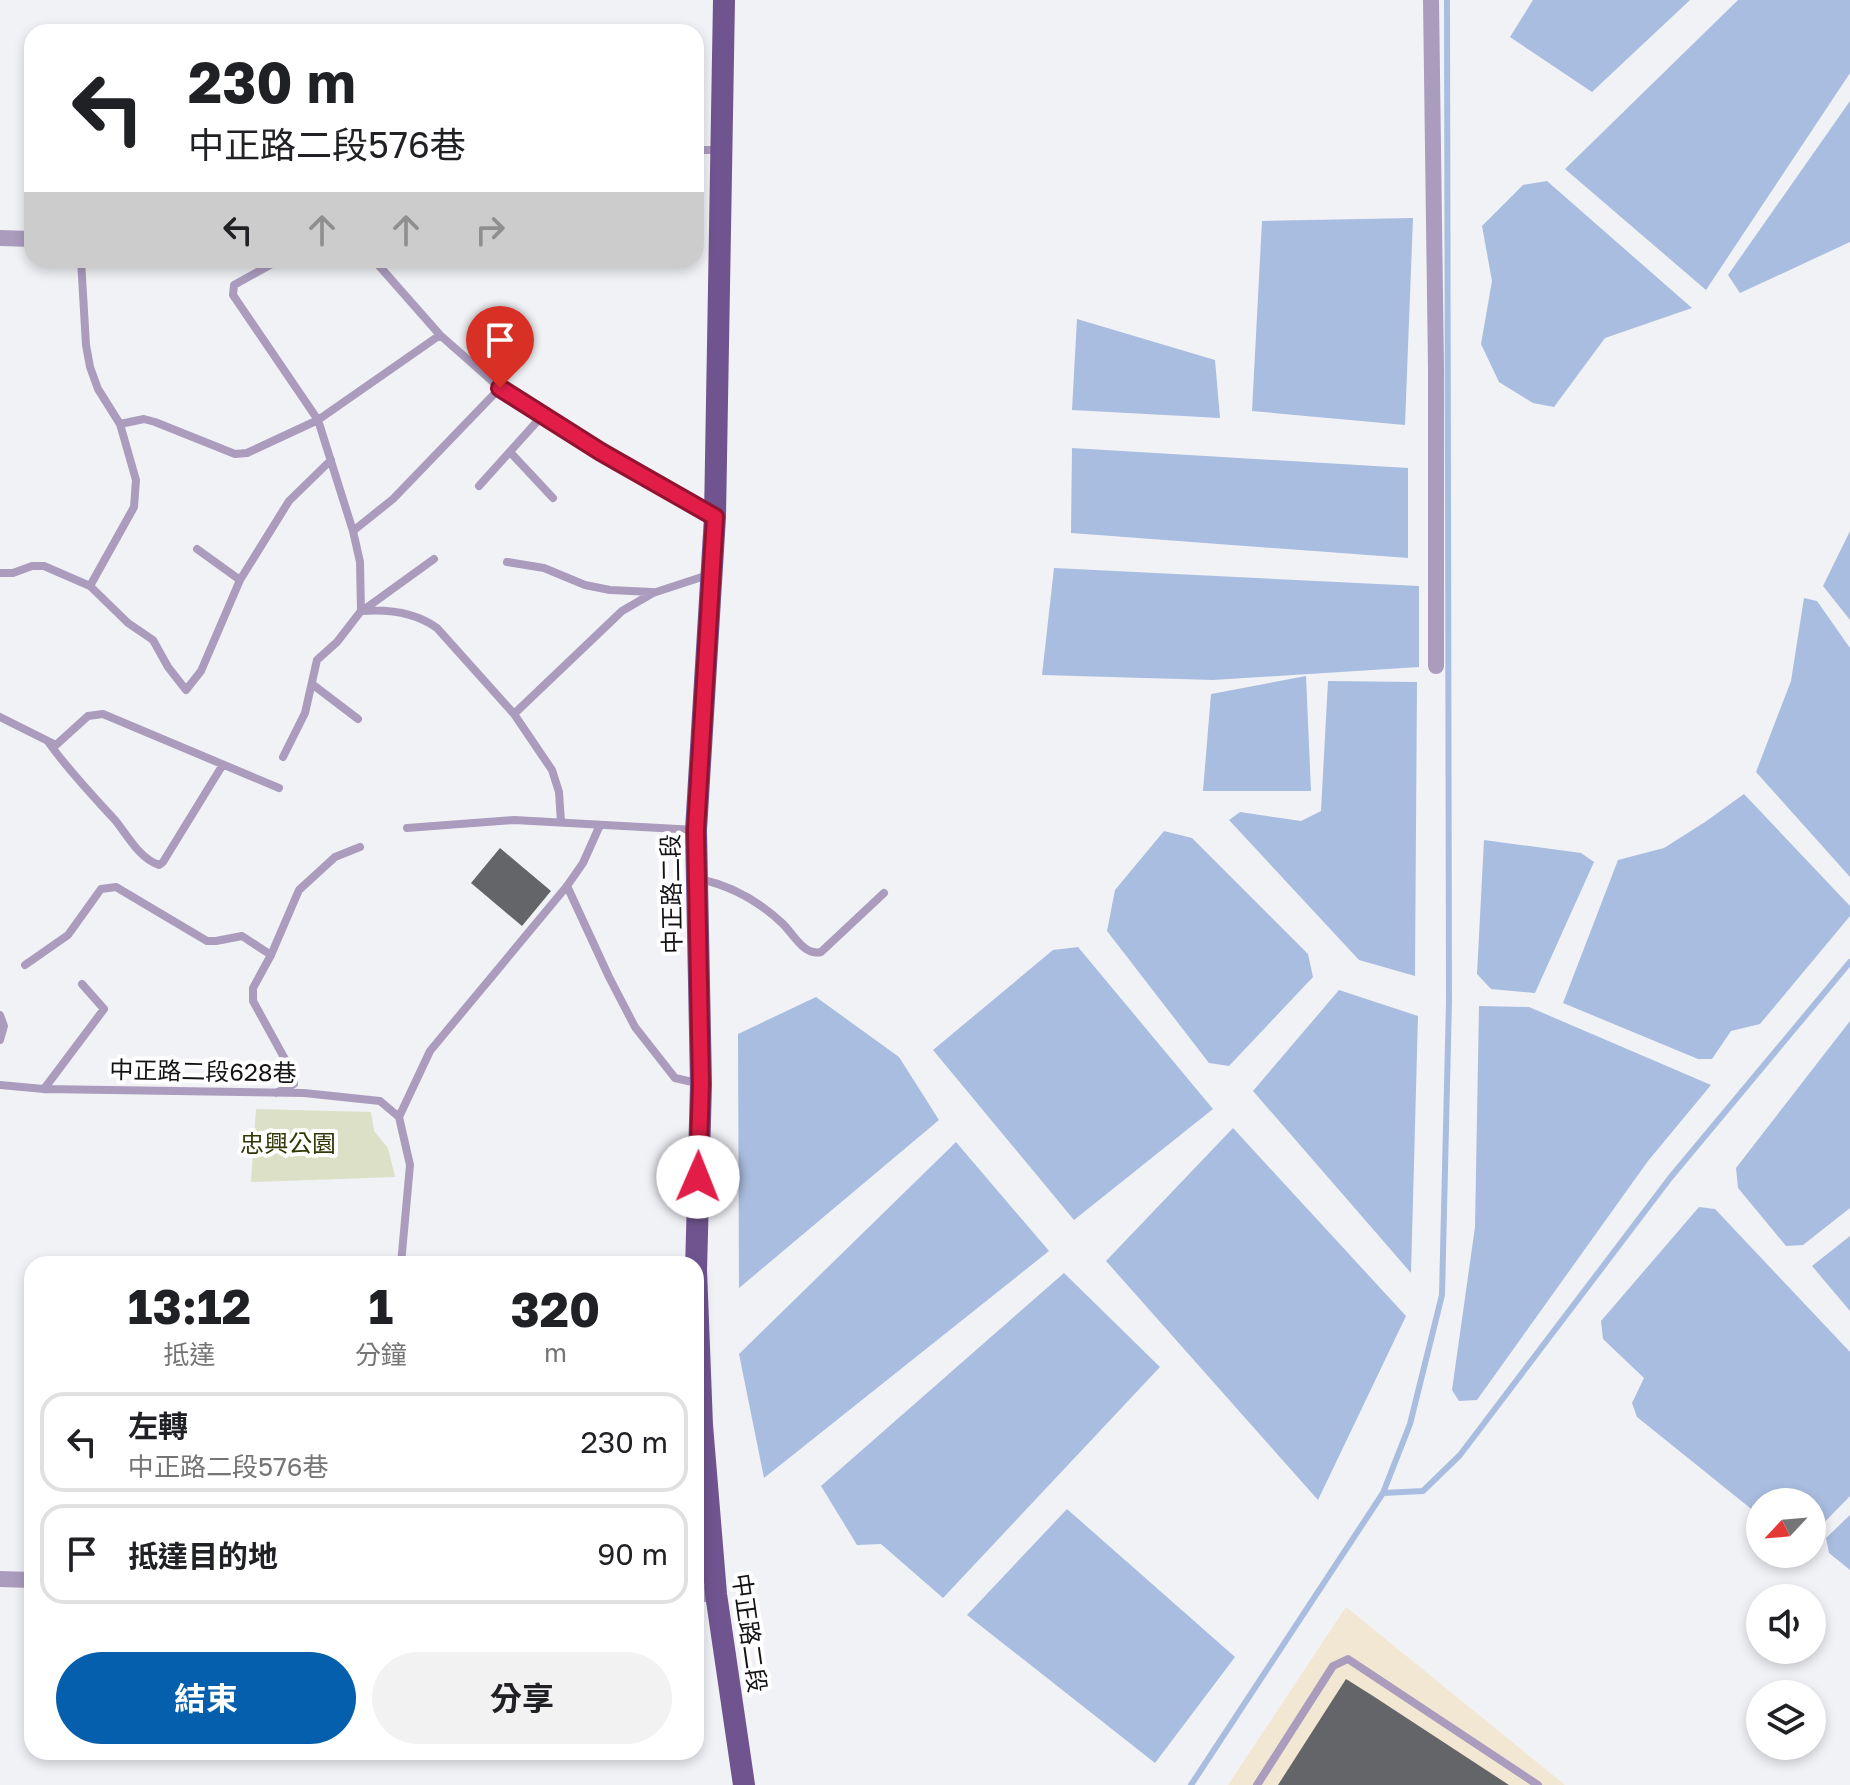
<!DOCTYPE html>
<html lang="zh-TW">
<meta charset="utf-8">
<style>
:root{--surface:#fff;--page:#f2f2f2;--text:#202124;--muted:#757577;--line:#e0e0e0;--accent:#055fac}
body{margin:0;font-family:"Golos Text","Noto Sans TC",sans-serif;background:var(--page);color:var(--text);height:100vh;display:flex;flex-direction:column;font-size:30px;white-space:nowrap}
*{box-sizing:border-box;margin:0}
p{font-size:26px;color:var(--muted)}
.icon{flex:none;width:44px;height:44px;fill:none;stroke:currentColor;stroke-width:2;stroke-linecap:round;stroke-linejoin:round}
.map{position:relative;flex:1;overflow:hidden}
.details{position:absolute;left:24px;top:1256px;width:680px;height:504px;display:flex;flex-direction:column;background:var(--surface);border-radius:24px;box-shadow:0 4px 12px #0003}
.details>*{flex:none}
.banner{position:absolute;left:24px;top:24px;width:680px;height:244px;border-radius:24px;box-shadow:0 4px 12px #0003;background:#fff;color:var(--text);overflow:hidden}
.needle{width:52px;rotate:244deg}
.tools{position:absolute;left:1746px;top:1488px;display:grid;gap:16px}
.tools a{display:grid;place-items:center;width:80px;height:80px;border-radius:50%;background:var(--surface);box-shadow:0 4px 12px #0003;font-size:40px}
.pin{position:absolute;display:grid;place-items:center;width:68px;height:68px;color:#fff;margin:-82px -34px;border-radius:50% 50% 50% 0;rotate:-45deg;box-shadow:0 0 8px #0007}
.pin .icon{rotate:45deg}
.me{position:absolute;width:88px;margin:-44px;rotate:1deg;stroke-linejoin:round;filter:drop-shadow(0 0 6px #0008)}
.turn{display:flex;align-items:center;gap:28px;height:168px;padding:0 32px;font-size:36px}
.turn .icon{width:104px;height:104px;stroke-width:2.5}
.turn b{display:block;font-size:56px;line-height:68px}
.lanes{display:flex;align-items:center;height:76px;padding:0 32px;background:#0003;justify-content:center;gap:40px;direction:ltr}
.lanes .off{opacity:.35}
.eta{display:flex;justify-content:space-evenly;align-items:center;height:136px;text-align:center}
.eta b{font-size:48px;font-weight:700;line-height:56px}
.button{display:flex;gap:16px;margin-top:auto;padding:16px 32px}
.button a{flex:1;height:92px;border-radius:48px;background:var(--accent);color:#fff;font-size:32px;font-weight:700;line-height:92px;text-align:center}
.button a+a{background:var(--page);color:var(--text)}
ul{padding:0;list-style:none}
li{display:flex;align-items:center;gap:24px;height:100px;margin:0 16px 12px;padding:0 16px;border:4px solid var(--line);border-radius:24px}
li div{flex:1}
li b{display:block;font-size:30px}
li em{font-style:normal}
.map>svg:first-child{display:block}
.industrial{fill:#f1e7d2}
.green{fill:#dbe0c6}
.water{fill:#a9bde0}
.lines{fill:none;stroke-linecap:round;stroke-linejoin:round}
.stream{stroke:#a9bde0;stroke-width:6}
.building{fill:#646568}
.service{stroke:#ab9cbe;stroke-width:8}
.minor{stroke:#ab9cbe;stroke-width:16}
.primary{stroke:#705490;stroke-width:22}
.route-casing{stroke:#92132f;stroke-width:20}
.route{stroke:#e11d48;stroke-width:14}
.labels{text-anchor:middle;stroke-width:8;stroke-linejoin:round;paint-order:stroke}
.street-label{font-size:24px;fill:#131315;stroke:#fff}
.park-label{font-size:24px;fill:#313705;stroke:#fff}
</style>
<div class="map">
<svg width="1850" height="1785" viewBox="0 0 1850 1785">
<rect width="100%" height="100%" fill="#f1f2f6"/>
<!-- industrial -->
<path class="industrial" d="M1346,1607l219,178h-337z"/>
<!-- green -->
<path class="green" d="M256,1109l115,3 3,19 14,17 7,29 -144,5z"/>
<!-- water -->
<path class="water" d="M1533,0h157l-98,92 -82,-55z
M1738,0h112v73l-144,217 -141,-121z
M1850,101v141l-110,51 -12,-18z
M1547,181l145,127 -87,30 -51,69 -21,-4 -34,-21 -18,-38 11,-63 -10,-55 41,-41z
M1413,218l-8,207 -153,-14 10,-190z
M1077,319l138,41 5,58 -148,-8z
M1072,448l336,20v90l-337,-25z
M1850,531v89l-27,-34z
M1054,568l365,18v81l-206,13 -171,-5z
M1804,598l13,3 33,47v229l-94,-105 35,-91z
M1306,676l5,115h-108l8,-97z
M1328,681l89,1 -2,294 -56,-16 -130,-140 11,-8 61,9 20,-10z
M1744,794l106,112v10l-90,108 -29,7 -19,28h-14l-135,-56 55,-143 46,-12 41,-26z
M1164,831l28,7 116,116 5,23 -84,89 -20,-3 -102,-132 8,-41z
M1484,840l97,13 13,9 -59,131 -44,-4 -14,-15z
M1078,947l135,162 -139,111 -141,-170 120,-100z
M1339,990l79,26 -7,257 -158,-182z
M816,997l83,60 40,63 -200,168 -1,-254z
M1479,1006l50,1 182,78 -63,76 -171,239 -18,1 -7,-11 23,-163z
M1850,1021v187l-47,37 -17,1 -48,-58 -2,-20z
M1233,1128l173,188 -88,184 -212,-239z
M956,1142l93,109 -285,227 -25,-124z
M1699,1207l16,2 135,143v144l-38,39v-33h-52v14l-123,-99 -5,-14 12,-25 -41,-39 -2,-18z
M1850,1236v75l-38,-45z
M1064,1273l96,94 -217,231 -62,-54 -24,1 -36,-59z
M1067,1509l168,148 -80,106 -188,-148z
M1850,1515v55l-21,-17 -3,-15z"/>
<g class="lines">
<!-- stream -->
<path class="stream" d="M1383,1493l40,-2 37,-36 210,-277 180,-216
M1191,1785l192,-292 27,-69 32,-129 7,-294 -2,-1001"/>
</g>
<!-- building -->
<path class="building" d="M500,848l51,43 -29,35 -51,-43z
M1346,1679l27,17 136,89h-231z"/>
<g class="lines">
<!-- service -->
<path class="service" d="M696,150h24
M81,260l5,85 4,22 8,22 22,35 16,56 -2,27 -44,79
M279,260l-45,25 -1,10 85,125 35,111 7,31 1,49 -24,31 -20,18 -12,53 -22,44
M374,260l66,75 60,53 101,64 109,62
M120,424l24,-5 11,3 80,32 12,-1 71,-33 122,-85
M510,452l43,46
M479,486l63,-70
M353,531l40,-32 107,-111
M197,549l43,31
M507,562l37,6 41,17 25,5 42,2
M0,573h13l19,-7h12l46,20 38,37 25,17 15,27 18,23 15,-19 39,-91 49,-79 42,-41
M361,611c26,-2 54,1 76,17l77,86 38,56 7,22 2,30
M362,611l72,-52
M312,684l46,35
M514,714l108,-103 31,-18 55,-18
M0,717l56,28 32,-29 15,-2 176,74
M49,743c20,28 43,52 66,77 13,16 24,38 44,45l4,-3 59,-96
M407,828l107,-8 182,10
M700,879c31,7 59,22 83,45 11,11 21,32 38,28l63,-59
M567,886l42,91 26,50 40,51 26,6
M25,965l43,-30 33,-46 15,-2 91,54h9l26,-5 29,19
M0,1015l4,11 -4,14
M0,1085l44,4 260,4 76,8 19,16 11,48 -9,99
M44,1089l60,-80 -22,-25
M276,1093l18,-9 -2,-12 -39,-71v-13l18,-33 28,-65 36,-33 25,-10
M399,1117l31,-66 137,-165 16,-23 17,-38
M1257,1785l76,-119 15,-7 190,126"/>
<!-- minor -->
<path class="minor" d="M1431,0l5,369v297
M0,238l32,1
M0,1579l32,1
M696,1594h20"/>
<!-- primary -->
<path class="primary" d="M724,0l-9,517 -19,313 5,254 -5,186 6,155 14,169 28,191"/>
</g>
<g class="lines">
<defs>
<path id="route" d="M500,388l101,64 114,65 -19,313 5,254 -3,93"/>
</defs>
<!-- route casing -->
<use href="#route" class="route-casing"/>
<!-- route -->
<use href="#route" class="route"/>
</g>
<g class="labels">
<!-- street labels -->
<g class="street-label">
<text transform="translate(672 894) rotate(-91)" y="8">中正路二段</text>
<text transform="translate(203 1072) rotate(1)" y="8">中正路二段628巷</text>
<text transform="translate(749 1633) rotate(82)" y="8">中正路二段</text>
</g>
<!-- park labels -->
<g class="park-label">
<text x="288" y="1152">忠興公園</text>
</g>
</g>
</svg>
<div class="tools">
<a><svg class="needle" viewBox="-14 -14 28 28"><path d="M0-13l5 13h-10z" fill="#e53935"/><path d="M0 13l5-13h-10z" fill="#757577"/></svg></a>
<a><svg class="icon" aria-label="sound" viewBox="0 0 24 24"><path d="M4 9h4l5-4v14l-5-4H4zM17 9q2 3 0 6"/></svg></a>
<a><svg class="icon" aria-label="layers" viewBox="0 0 24 24"><path d="M12 4l9 5-9 5-9-5zM3 14l9 5 9-5"/></svg></a>
</div>
<div class="pin" style="left:500px;top:388px;background:#d93025"><svg class="icon" aria-label="arrive" viewBox="0 0 24 24"><path d="M6 21V4h12l-3 4 3 4H6"/></svg></div>
<svg class="me" style="left:698px;top:1177px" viewBox="-20 -20 40 40"><circle r="19" fill="#fff"/><path d="M0-13L10 11 0 6-10 11z" fill="#e11d48"/></svg>
<div class="banner">
<div class="turn"><svg class="icon" aria-label="left" viewBox="0 0 24 24"><path d="M17 20v-9H6M10 6l-5 5 5 5"/></svg><div><b>230 m</b>中正路二段576巷</div></div>
<div class="lanes"><svg class="icon" aria-label="left" viewBox="0 0 24 24"><path d="M17 20v-9H6M10 6l-5 5 5 5"/></svg><svg class="icon off" aria-label="ahead" viewBox="0 0 24 24"><path d="M12 20V5M6 11l6-6 6 6"/></svg><svg class="icon off" aria-label="ahead" viewBox="0 0 24 24"><path d="M12 20V5M6 11l6-6 6 6"/></svg><svg class="icon off" aria-label="right" viewBox="0 0 24 24"><path d="M7 20v-9h11M14 6l5 5-5 5"/></svg></div>
</div>
<section class="details">
<div class="eta">
<div><b>13:12</b><p>抵達</p></div>
<div><b>1</b><p>分鐘</p></div>
<div><b>320</b><p>m</p></div>
</div>
<ul>
<li><svg class="icon" aria-label="left" viewBox="0 0 24 24"><path d="M17 20v-9H6M10 6l-5 5 5 5"/></svg><div><b>左轉</b><p>中正路二段576巷</p></div><em>230 m</em></li>
<li><svg class="icon" aria-label="arrive" viewBox="0 0 24 24"><path d="M6 21V4h12l-3 4 3 4H6"/></svg><div><b>抵達目的地</b></div><em>90 m</em></li>
</ul>
<div class="button"><a>結束</a><a>分享</a></div>
</section>
</div>
